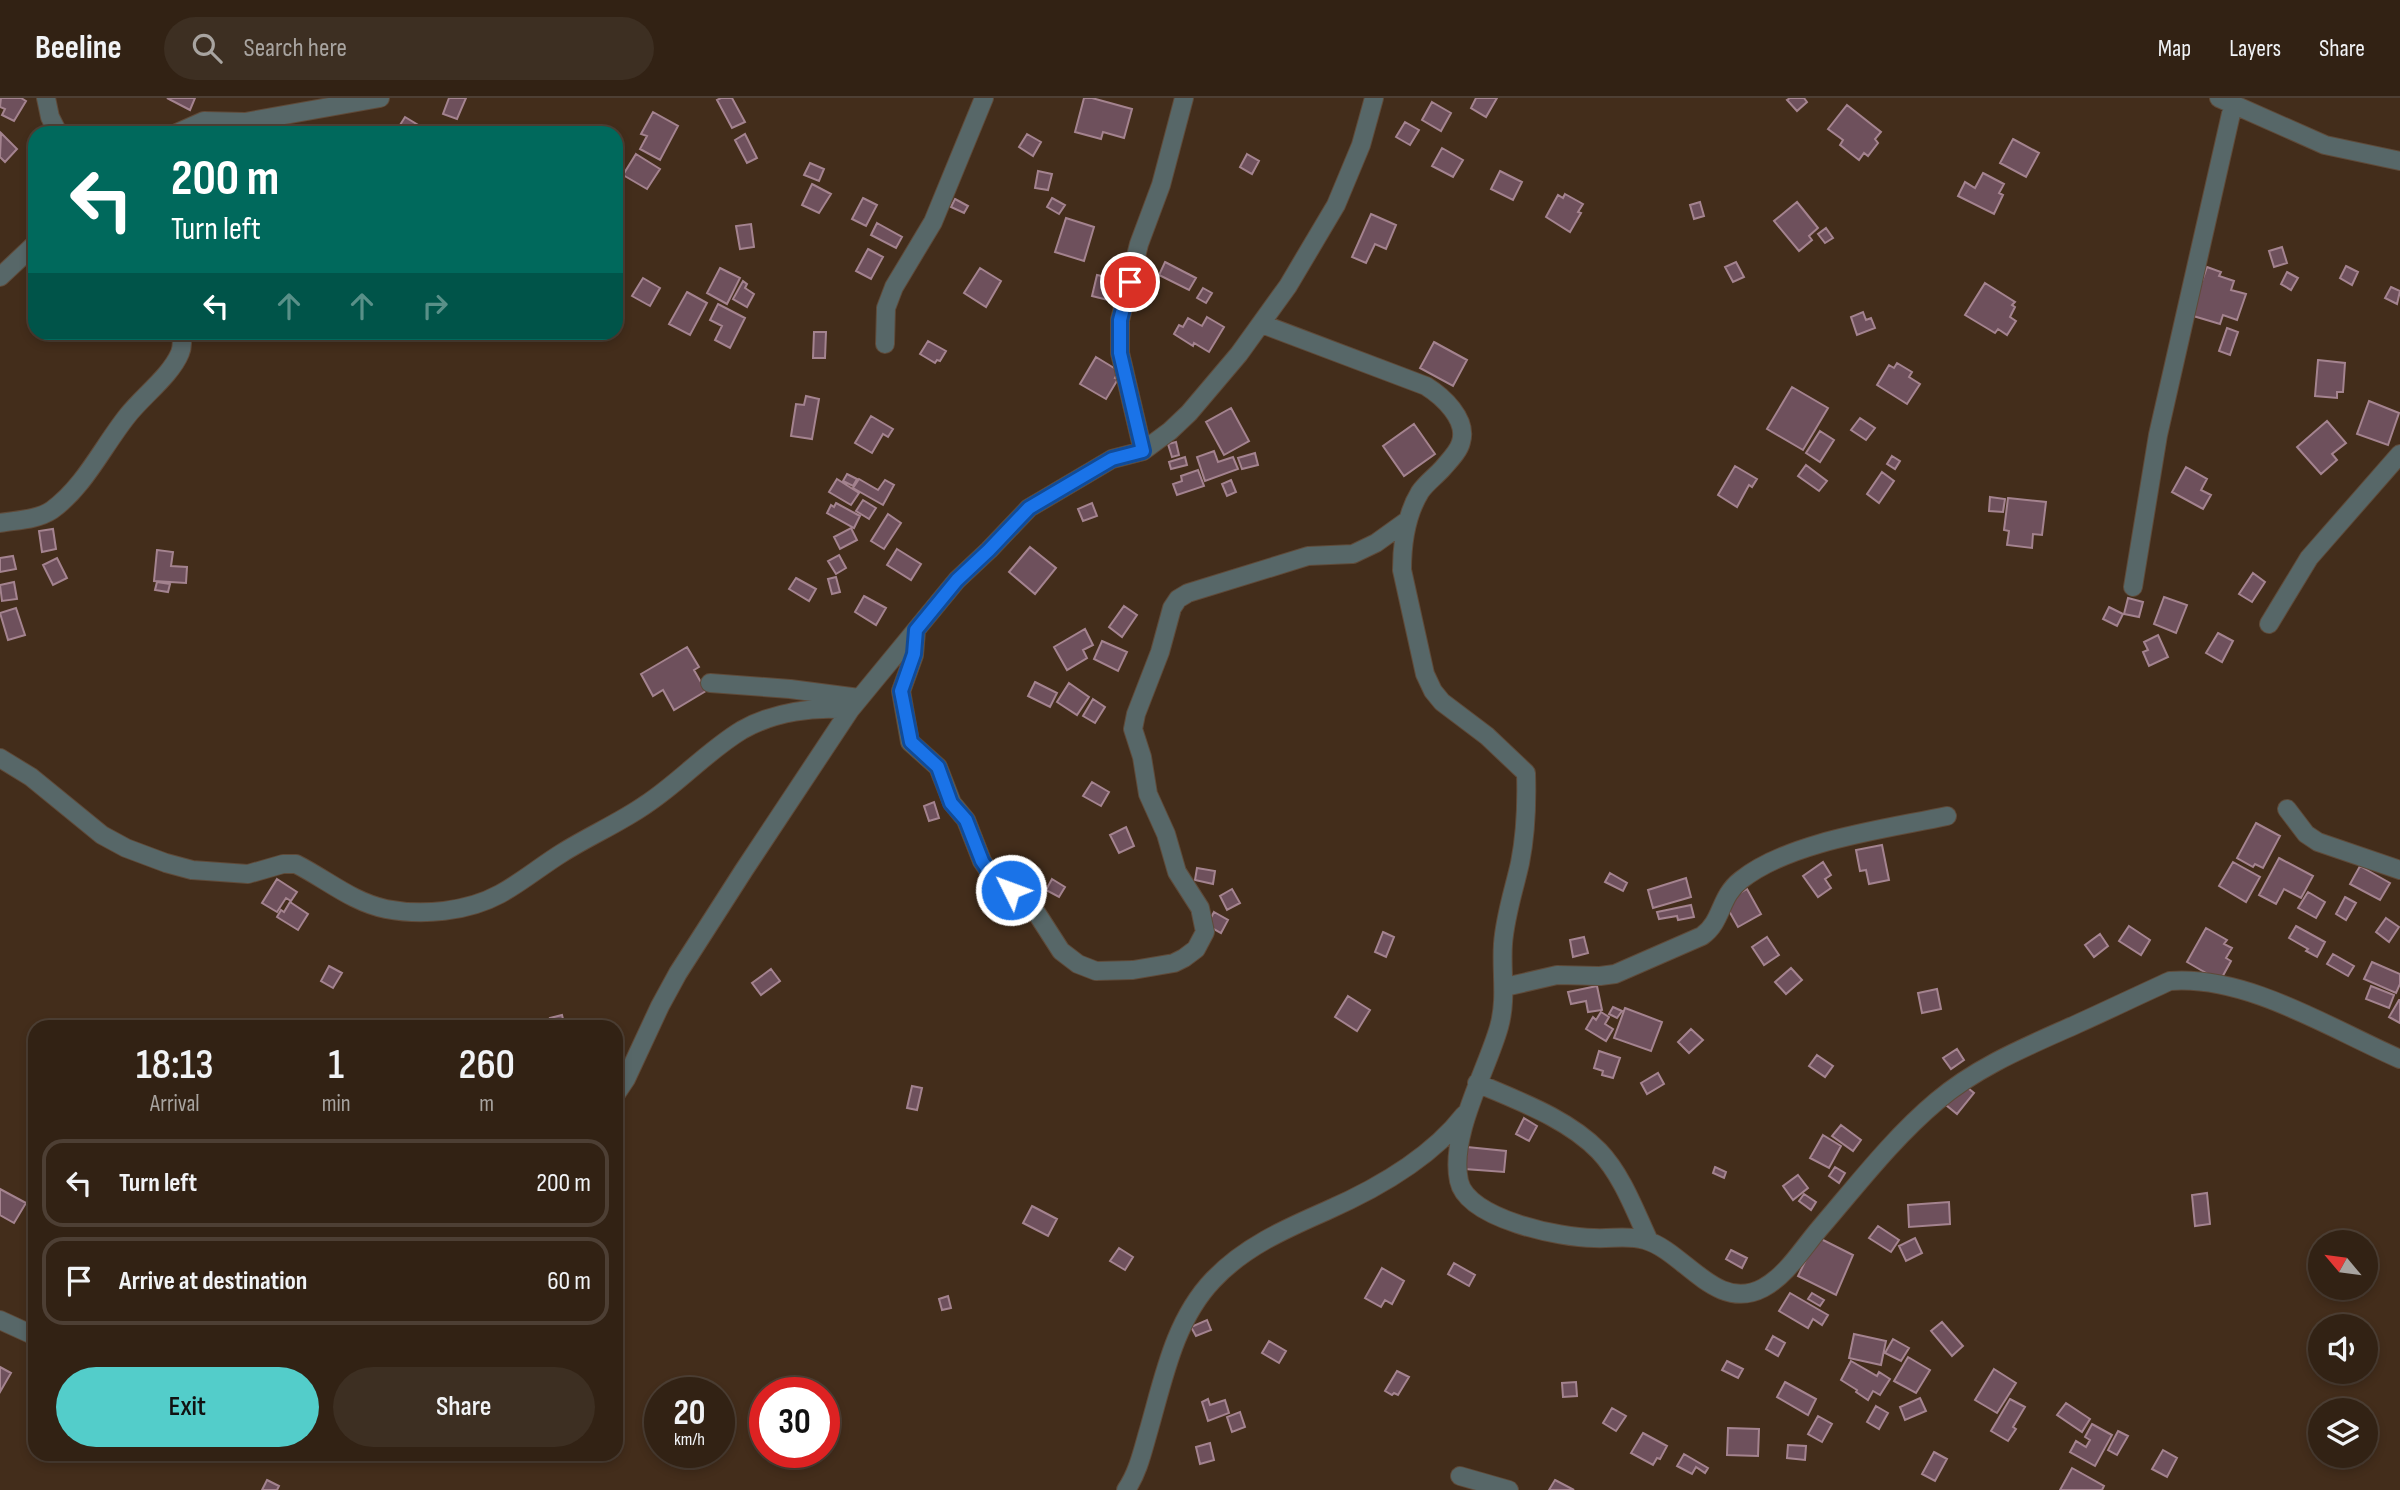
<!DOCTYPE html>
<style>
:root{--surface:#322214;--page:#3d2f22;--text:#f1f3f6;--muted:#a8a4a0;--line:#4d3f34;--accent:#53cdca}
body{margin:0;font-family:"Sofia Sans Condensed",sans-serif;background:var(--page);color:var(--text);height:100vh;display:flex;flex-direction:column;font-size:26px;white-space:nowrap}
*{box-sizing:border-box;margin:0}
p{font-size:23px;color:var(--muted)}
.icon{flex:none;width:38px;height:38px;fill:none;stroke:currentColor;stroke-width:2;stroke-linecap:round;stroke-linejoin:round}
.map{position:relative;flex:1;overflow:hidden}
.panel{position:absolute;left:28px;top:922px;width:595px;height:441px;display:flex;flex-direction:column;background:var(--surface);border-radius:21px;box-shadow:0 4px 10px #0003,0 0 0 2px var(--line)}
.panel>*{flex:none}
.top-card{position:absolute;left:28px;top:28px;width:595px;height:214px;border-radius:21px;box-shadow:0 4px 10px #0003,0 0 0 2px var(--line);background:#00695c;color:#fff;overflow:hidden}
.needle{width:46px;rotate:299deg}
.tools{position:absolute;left:2308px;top:1132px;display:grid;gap:14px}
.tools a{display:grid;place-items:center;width:70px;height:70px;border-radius:50%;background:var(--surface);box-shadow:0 4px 10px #0003,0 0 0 2px var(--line);font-size:35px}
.speed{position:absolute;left:644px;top:1279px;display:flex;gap:14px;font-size:35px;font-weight:700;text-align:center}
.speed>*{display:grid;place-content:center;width:91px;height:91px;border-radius:50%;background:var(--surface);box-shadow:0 4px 10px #0003,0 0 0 2px var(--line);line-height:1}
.speed small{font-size:18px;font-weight:400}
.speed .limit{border:10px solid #d22;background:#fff;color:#111}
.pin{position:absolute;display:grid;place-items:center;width:60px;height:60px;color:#fff;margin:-30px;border:4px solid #fff;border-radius:50%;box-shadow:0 2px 7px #0007}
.me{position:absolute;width:77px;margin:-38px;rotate:312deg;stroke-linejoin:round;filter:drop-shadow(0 0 5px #0008)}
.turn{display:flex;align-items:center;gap:24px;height:147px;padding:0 28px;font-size:32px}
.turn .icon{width:91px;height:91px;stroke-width:2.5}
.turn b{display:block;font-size:49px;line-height:60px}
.lanes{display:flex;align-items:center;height:66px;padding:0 28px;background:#0003;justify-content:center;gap:35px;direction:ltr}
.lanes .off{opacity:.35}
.eta{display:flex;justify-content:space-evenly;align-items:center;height:119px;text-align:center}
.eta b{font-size:42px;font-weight:600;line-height:49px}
.cta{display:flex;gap:14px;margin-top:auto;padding:14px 28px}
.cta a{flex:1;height:80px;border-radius:42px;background:var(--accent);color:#111;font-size:28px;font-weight:600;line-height:80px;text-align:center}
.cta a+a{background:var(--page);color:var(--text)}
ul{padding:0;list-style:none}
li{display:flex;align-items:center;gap:21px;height:88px;margin:0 14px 10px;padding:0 14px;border:4px solid var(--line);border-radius:21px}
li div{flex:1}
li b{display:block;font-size:26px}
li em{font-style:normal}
header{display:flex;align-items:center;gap:42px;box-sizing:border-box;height:98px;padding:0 35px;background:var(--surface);border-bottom:2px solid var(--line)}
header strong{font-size:33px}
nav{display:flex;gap:38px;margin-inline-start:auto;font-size:24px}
.search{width:490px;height:63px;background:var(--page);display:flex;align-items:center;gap:18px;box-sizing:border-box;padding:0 24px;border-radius:38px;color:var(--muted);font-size:26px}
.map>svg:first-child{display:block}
.building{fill:#6e505c;stroke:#a4838f;stroke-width:2}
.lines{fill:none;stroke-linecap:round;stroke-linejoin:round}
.minor-casing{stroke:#5f4a39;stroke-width:20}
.minor{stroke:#576768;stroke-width:18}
.route-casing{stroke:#114b97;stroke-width:18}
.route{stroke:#1a73e8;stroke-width:12}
</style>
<header>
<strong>Beeline</strong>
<div class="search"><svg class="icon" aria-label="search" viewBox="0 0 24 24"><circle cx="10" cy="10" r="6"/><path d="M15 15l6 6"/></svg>Search here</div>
<nav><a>Map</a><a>Layers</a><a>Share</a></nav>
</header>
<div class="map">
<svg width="2400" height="1392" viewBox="0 0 2400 1392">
<rect width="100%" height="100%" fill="#432d1b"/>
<!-- building -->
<path class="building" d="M1,0h20l5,3 -12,20 -12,-6 3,-6 -5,-2z
M167,0h28l-5,12z
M449,0h17l-9,21 -14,-5z
M721,0h11l13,24 -13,6 -15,-28z
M1084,0h8l40,11 -8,29 -21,-6 -2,7 -26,-7z
M1476,0h21l-11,19 -15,-9z
M1790,0h14l3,4 -10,9 -10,-11z
M1432,4l19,11 -10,18 -19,-11z
M1847,7l34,27 -6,7 3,4 -10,13 -4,-3 -5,7 -19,-15 3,-5 -15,-11z
M653,14l25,14 -18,34 -20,-11 7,-13 -6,-2z
M405,19l23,14 -1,2h-32z
M1405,24l14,8 -9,15 -14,-8z
M1,35l16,16 -12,13 -5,-5z
M745,36l12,24 -10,5 -12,-23z
M1027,36l14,8 -8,14 -14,-9z
M2013,41l26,14 -13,24 -26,-14z
M1442,50l21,12 -10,17 -21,-11z
M636,56l24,15 -13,20 -24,-14z
M1247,56l12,7 -7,13 -12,-7z
M810,65l14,6 -5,12 -15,-6z
M1038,73l14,3 -4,16 -13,-2z
M1500,73l22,11 -9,18 -22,-11z
M1983,75l21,11 -5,9 4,2 -9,19 -36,-18 7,-14 10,6z
M812,86l19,10 -12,19 -17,-8z
M1565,96l18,10 -5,8 3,1 -11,19 -24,-15 12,-22 5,3z
M863,100l14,7 -11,21 -14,-7z
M1052,100l13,7 -6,9 -12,-7z
M955,101l13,7 -4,7 -13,-6z
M1700,104l4,14 -10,3 -4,-14z
M1797,104l21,26 -9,8 3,4 -13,11 -25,-30z
M1371,116l25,11 -10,24 -11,-5 -9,19 -14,-6z
M1066,120l28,9 -10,34 -29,-9z
M877,125l25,14 -6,11 -25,-13z
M751,126l3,23 -14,2 -4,-23z
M1826,130l7,10 -8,5 -7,-9z
M2282,149l5,16 -13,4 -5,-16z
M868,151l15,8 -12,22 -15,-8z
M1165,164l31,16 -7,12 -30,-15z
M1736,164l8,15 -11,5 -8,-15z
M2346,168l12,6 -6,13 -12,-7z
M2207,169l14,5 -2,4 15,5 -3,9 15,4 -9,26 -14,-5 -3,9 -30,-9z
M720,170l20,10 -13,26 -20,-11z
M980,170l21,13 -15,26 -22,-14z
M2287,174l11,6 -7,12 -10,-6z
M1097,177l24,5 -5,22 -24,-6z
M643,180l17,10 -10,18 -18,-10z
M743,183l4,3 -2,4 9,6 -7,13 -14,-8z
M1985,185l30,19 -3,3 3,2 -5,10 6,4 -9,14 -9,-6 -3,4 -30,-18z
M2391,189l9,4 -3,13 -12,-6z
M1203,190l9,5 -6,10 -9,-5z
M687,194l20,11 -17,32 -21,-11z
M718,206l27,14 -15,30 -15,-8 7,-14 -12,-6z
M1863,214l3,8 5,-2 4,10 -18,7 -6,-18z
M1207,219l17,10 -15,25 -15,-9 -1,3 -19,-12 5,-9 4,2 5,-9 14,8z
M2227,230l11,4 -8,23 -11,-4z
M814,234h12l-1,26h-12z
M928,243l18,10 -6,10 -3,-1 -2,3 -15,-9z
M1434,244l33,18 -14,26 -33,-18z
M1096,259l23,14 -4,7 3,1 -12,20 -26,-15z
M2318,262l27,3 -2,29h-6v6l-22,-2z
M1897,265l15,9 -3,5 11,7 -13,20 -30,-19 12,-20 5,3z
M1792,289l36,21 -25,42 -36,-21z
M806,298l13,3 -7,40 -21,-3 5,-32 8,1z
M2369,303l30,12 -11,32 -31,-11z
M1231,310l18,33 -25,14 -18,-33z
M871,318l22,13 -5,8 -5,-3 -11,19 -17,-10z
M1860,320l15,10 -9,12 -15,-10z
M2327,323l19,22 -14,11 5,6 -16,14 -24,-27z
M1414,326l21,30 -31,22 -21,-30z
M1820,333l14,9 -14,22 -14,-9z
M1176,344l3,13 -7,2 -4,-13z
M1214,353l4,11 15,-5 5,12 -33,12 -8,-24z
M1255,355l3,12 -16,4 -4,-11z
M1892,358l8,5 -5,8 -8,-5z
M1185,359l2,8 -16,4 -2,-7z
M1806,367l21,16 -8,10 -21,-15z
M1735,368l22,13 -5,8 -3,-2 -12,22 -19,-12z
M2186,369l21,12 -6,11 10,5 -8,14 -31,-17z
M1198,372l6,16 -27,9 -4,-11 9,-3 -1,-5z
M1882,374l12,9 -15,22 -12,-9z
M847,376l10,5 -4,7 -10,-5z
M837,381l22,14 -8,12 -22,-13z
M859,381l19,11 7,-10 9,5 -11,20 -30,-17z
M1231,382l5,12 -9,4 -5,-12z
M1990,399l15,2 -2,13 -14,-1z
M2008,400l38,4 -4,33 -9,-1 -1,14 -25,-3 2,-14 -5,-1z
M863,402l13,8 -7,11 -13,-8z
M836,405l24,13 -6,12 -27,-15 4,-8 3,2z
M1092,405l5,13 -14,5 -5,-12z
M888,416l13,9 -17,26 -13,-8z
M851,430l6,12 -17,9 -6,-12z
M53,431l3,20 -14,3 -3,-21z
M1030,449l26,21 -21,26 -26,-22z
M897,451l24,15 -10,16 -24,-15z
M157,452l16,2 -2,14 16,1 -1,16 -32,-2z
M839,457l7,13 -10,6 -8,-13z
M13,458l3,13 -16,3v-14z
M57,460l10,20 -14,7 -10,-20z
M2253,475l12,9 -13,20 -13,-8z
M836,479l4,15 -8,2 -4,-15z
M796,480l20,11 -7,12 -20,-12z
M14,484l3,17 -15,2 -2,-16z
M157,484l13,2 -2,8 -13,-2z
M864,498l22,12 -10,17 -21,-13z
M2164,499l23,8 -11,28 -22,-9z
M2128,500l15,4 -4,15 -15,-3z
M1124,508l13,9 -15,22 -13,-10z
M2109,509l14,7 -6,12 -14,-7z
M16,510l9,27 -17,5 -8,-27z
M1085,531l8,16 -10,5 4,8 -20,12 -13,-23z
M2218,535l15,8 -11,21 -16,-9z
M2158,537l10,22 -19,9 -6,-14 5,-2 -4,-8z
M1102,543l25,11 -9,19 -24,-12z
M687,549l12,20 -5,3 12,21 -32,19 -11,-20 -10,6 -12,-22z
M1035,584l22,11 -7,14 -22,-11z
M1069,585l20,14 -12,18 -20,-13z
M1093,601l12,8 -10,16 -12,-7z
M1092,684l17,10 -8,14 -18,-10z
M934,704l5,16 -10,3 -5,-15z
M2256,725l24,13 -17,32 -8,-4 -2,3 -16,-9z
M1126,729l8,19 -15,7 -9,-18z
M1882,747l7,35 -20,4 -3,-14 -6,1 -4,-21z
M2279,760l34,18 -12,22 -17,-9 -8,15 -17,-9z
M1823,764l8,13 -6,4 6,9 -13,9 -15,-21z
M2233,764l27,15 -14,25 -27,-16z
M2360,768l30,17 -10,17 -30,-16z
M1197,770l18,3 -2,13 -18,-4z
M1610,775l17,10 -4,8 -18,-9z
M984,780l12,6 -5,10 -12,-7z
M1686,780l5,19 -38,11 -5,-18z
M277,781l20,13 -6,9 -5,-3 -9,14 -15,-9z
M1052,781l13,8 -6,10 -13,-7z
M1232,791l8,14 -13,7 -7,-14z
M1747,791l14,25 -23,13 -14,-25z
M2308,794l17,10 -9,16 -18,-10z
M2345,799l11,6 -10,17 -10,-6z
M290,804l18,12 -10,16 -21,-13 4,-7 3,2z
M1691,807l3,12 -16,3 -1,-4 -18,3 -2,-7z
M1214,814l14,8 -7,13 -14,-8z
M2386,820l13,9 -10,15 -13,-10z
M2129,828l21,14 -9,15 -22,-14z
M2296,828l29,16 -8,15 -11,-6 2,-2 -19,-11z
M2206,830l21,12 -3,4 8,4 -6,10 5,3 -11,20 -33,-19z
M1383,834l11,5 -8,20 -11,-5z
M2100,836l8,12 -14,11 -9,-12z
M1584,839l4,16 -15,4 -3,-17z
M1767,839l12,18 -15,10 -12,-18z
M2333,856l21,12 -6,10 -21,-12z
M2372,864l28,12v10l-4,9 -32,-14z
M329,868l13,7 -9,15 -12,-7z
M1791,870l11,12 -16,14 -11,-12z
M771,871l9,12 -19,14 -9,-12z
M1597,888l5,24 -14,2 -2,-11 -15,3 -3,-12z
M2371,888l23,9 -5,13 -23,-9z
M1937,891l4,20 -19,4 -4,-20z
M1348,898l22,14 -13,21 -22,-14z
M2399,902h1v23l-11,-6z
M1613,909l9,4 -5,7 -8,-4z
M1625,910l37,14 -11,29 -37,-13z
M1601,914l8,5 -4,7 8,5 -7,12 -20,-12 7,-12 3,3z
M562,917l3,12h-12l-3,-9z
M1691,931l12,11 -14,13 -11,-11z
M1957,951l7,11 -13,9 -8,-11z
M1599,953l21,7 -7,20 -11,-3 1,-4 -9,-3z
M1817,957l16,11 -8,11 -16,-11z
M1658,975l6,11 -17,10 -6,-11z
M1963,986l11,9 -17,21 -11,-9z
M912,988l10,2 -5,22 -10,-2z
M1524,1020l13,8 -8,15 -13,-7z
M1841,1027l20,15 -8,11 -21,-15z
M1823,1037l18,11 -12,22 -19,-10z
M1467,1049l39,4 -2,21 -39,-3z
M1715,1069l11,5 -2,6 -11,-5z
M1835,1069l10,6 -6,10 -10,-7z
M1798,1077l10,13 -15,12 -10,-14z
M0,1091l26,14 -12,20 -14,-8z
M2207,1095l3,31 -15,2 -3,-31z
M1804,1096l12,8 -5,8 -12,-9z
M1949,1104l1,22 -41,3 -1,-22z
M1032,1108l25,13 -9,17 -25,-13z
M1878,1128l21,14 -8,12 -22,-14z
M1817,1139l36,18 -17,40 -38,-19z
M1915,1140l7,15 -16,8 -7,-15z
M1119,1150l14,9 -8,13 -15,-9z
M1731,1152l16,8 -5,10 -16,-9z
M1454,1165l21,12 -6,11 -21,-12z
M1382,1170l22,13 -12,23 -7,-4 -4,7 -16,-9z
M1790,1195l38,22 -6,10 -9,-6 -5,9 -29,-17z
M1812,1195l12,7 -4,6 -12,-7z
M948,1198l3,12 -9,2 -3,-11z
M1207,1222l4,10 -15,6 -5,-9z
M1942,1224l21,24 -11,10 -21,-25z
M1854,1236l32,7 -5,24 -32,-7z
M1773,1238l12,7 -7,13 -12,-7z
M1893,1241l16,9 -8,13 -16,-8z
M1269,1243l17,10 -7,12 -17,-10z
M1908,1259l22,13 -14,23 -22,-12z
M1727,1263l16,8 -5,9 -16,-8z
M1851,1263l26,15 2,-4 11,7 -10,16 -7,-4 -5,9 -12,-8 1,-2 -16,-10z
M0,1269l11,6 -11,19z
M1994,1271l22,14 -19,30 -22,-13z
M1397,1273l12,6 -11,18 -4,-2 -2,2 -7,-4z
M1576,1284l1,14 -14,1 -1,-14z
M1785,1284l31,17 -8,16 -31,-18z
M1920,1300l6,13 -21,9 -5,-13z
M1208,1301l2,6 15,-5 4,13 -21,8 -6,-19z
M2010,1301l15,8 -12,20 3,2 -8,12 -17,-10z
M2066,1305l24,16 -8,13 -25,-17z
M1876,1308l12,7 -9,16 -12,-7z
M1612,1310l14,8 -10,15 -13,-8z
M1240,1314l5,15 -13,5 -5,-15z
M1818,1318l14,8 -10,18 -14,-8z
M2092,1326l20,11 -17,31 -25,-14 6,-11 10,6 4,-7 -5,-3z
M1728,1330l31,1 -1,27 -31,-1z
M2118,1333l10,5 -11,19 -9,-5z
M1643,1335l24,13 -7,13 -3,-1 -4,7 -22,-12z
M1210,1345l4,17 -14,4 -4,-17z
M1788,1347l18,1 -1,14 -18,-2z
M2163,1352l14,8 -10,19 -15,-8z
M1934,1354l13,7 -12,22 -13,-7z
M1684,1356l24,14 -3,5 -9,-6 -4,7 -15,-8z
M2072,1370l32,18 -2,4h-42z
M267,1382l12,6 -2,4h-15z
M1555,1382l19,10h-25z"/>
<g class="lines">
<defs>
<path id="minor" d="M46,0l4,19 8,16
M2219,0l106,47 75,16
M177,35l27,-12 41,1 135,-24
M0,179l35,-33
M1262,226l164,62c16,10 42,33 35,56 -2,9 -12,19 -18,26 -7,8 -17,15 -23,24 -14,23 -18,52 -18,78l23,104 8,17 9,11 45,34 39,37c1,31 0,60 -6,90 -6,27 -15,53 -17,81 -2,28 4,55 -4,83 -12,43 -50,108 -40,154 8,38 102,57 135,57 18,1 34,-3 51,2 39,11 71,73 118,48 24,-13 39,-39 57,-60 37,-43 73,-90 117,-127 41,-35 91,-55 140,-77 31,-14 62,-29 93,-43 77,-6 161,48 230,78
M885,246l1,-36 8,-21 39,-65 51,-124
M1143,353l-23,-98v-33l19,-76 22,-59 23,-87
M0,425c17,-3 37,-3 52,-13 33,-24 51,-64 76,-95 15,-19 43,-40 52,-62 3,-7 2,-13 1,-21
M2133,489l25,-152 75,-330
M2269,526l40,-66 91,-104
M916,533l-2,24 -13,36 9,51 28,25 14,36 14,17 16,41 6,9 46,39 27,42 17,13 18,7 37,-1 41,-7 10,-5 12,-9 9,-17 -5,-24 -23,-36 -11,-38 -18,-40 -6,-37 -9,-28 3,-15 24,-62 12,-44 6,-9 10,-6 120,-37 45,-2 23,-11 32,-23
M710,585l80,6 69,9
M0,660l31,19 71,58 24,13 40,15 26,7 56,4 35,-10h13c30,15 56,38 90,45 36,7 81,3 114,-15 22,-12 41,-28 62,-41 27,-17 57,-30 83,-48 34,-22 62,-54 97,-75 32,-18 73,-24 108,-20
M2287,711l19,25 12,8 82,28
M1505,889l52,-12 43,1 15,-2 87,-38c21,-15 17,-39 39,-56 49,-39 145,-51 206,-64
M1477,985c41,18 90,35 122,68 23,24 36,60 50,90
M616,996l10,-15 34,-73 18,-33 66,-103 106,-160 107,-130 32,-30 40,-42 83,-49 31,-8 27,-20 19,-18 50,-59 49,-68 48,-81 25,-60 13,-47
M0,1222l35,16
M1460,1378l49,14
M1126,1392c11,-16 16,-36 21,-54 16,-54 26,-114 66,-156 31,-33 72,-51 113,-69 50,-22 104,-52 138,-96"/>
</defs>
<!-- minor casing -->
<use href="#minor" class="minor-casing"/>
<!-- minor -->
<use href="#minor" class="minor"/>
</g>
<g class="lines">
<defs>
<path id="route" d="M1011,792l-23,-20 -6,-9 -16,-41 -15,-17 -13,-36 -27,-25 -10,-51 13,-37 2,-24 41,-50 32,-30 40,-42 83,-49 31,-8 -23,-98v-33l10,-38"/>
</defs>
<!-- route casing -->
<use href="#route" class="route-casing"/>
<!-- route -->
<use href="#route" class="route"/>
</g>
</svg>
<div class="tools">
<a><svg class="needle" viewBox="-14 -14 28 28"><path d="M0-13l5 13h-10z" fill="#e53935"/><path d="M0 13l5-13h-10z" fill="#a8a4a0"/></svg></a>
<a><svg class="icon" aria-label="sound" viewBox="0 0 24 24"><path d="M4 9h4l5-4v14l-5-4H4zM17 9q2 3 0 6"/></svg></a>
<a><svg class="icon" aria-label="layers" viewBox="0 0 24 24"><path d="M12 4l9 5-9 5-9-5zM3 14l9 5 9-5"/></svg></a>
</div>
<div class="speed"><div>20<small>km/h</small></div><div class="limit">30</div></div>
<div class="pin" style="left:1130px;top:184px;background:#d93025"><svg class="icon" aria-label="arrive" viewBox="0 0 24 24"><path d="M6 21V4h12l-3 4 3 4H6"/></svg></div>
<svg class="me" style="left:1011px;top:792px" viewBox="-20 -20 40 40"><circle r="17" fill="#1a73e8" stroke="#fff" stroke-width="3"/><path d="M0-11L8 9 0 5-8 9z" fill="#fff"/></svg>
<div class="top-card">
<div class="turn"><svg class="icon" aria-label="left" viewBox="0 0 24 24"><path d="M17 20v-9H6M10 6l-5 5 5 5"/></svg><div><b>200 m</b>Turn left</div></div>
<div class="lanes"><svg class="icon" aria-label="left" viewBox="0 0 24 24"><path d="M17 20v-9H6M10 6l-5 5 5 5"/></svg><svg class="icon off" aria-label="ahead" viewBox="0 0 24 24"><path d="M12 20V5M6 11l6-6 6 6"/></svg><svg class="icon off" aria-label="ahead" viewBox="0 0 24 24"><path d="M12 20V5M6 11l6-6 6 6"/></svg><svg class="icon off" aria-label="right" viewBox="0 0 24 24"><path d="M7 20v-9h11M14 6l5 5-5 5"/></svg></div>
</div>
<section class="panel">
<div class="eta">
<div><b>18:13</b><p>Arrival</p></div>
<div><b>1</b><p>min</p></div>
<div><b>260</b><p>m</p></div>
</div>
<ul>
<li><svg class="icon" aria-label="left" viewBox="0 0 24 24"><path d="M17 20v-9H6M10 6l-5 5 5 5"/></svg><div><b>Turn left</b></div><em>200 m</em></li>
<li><svg class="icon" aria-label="arrive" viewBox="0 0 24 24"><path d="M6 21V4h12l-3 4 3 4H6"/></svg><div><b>Arrive at destination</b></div><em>60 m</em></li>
</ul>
<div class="cta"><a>Exit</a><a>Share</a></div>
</section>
</div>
